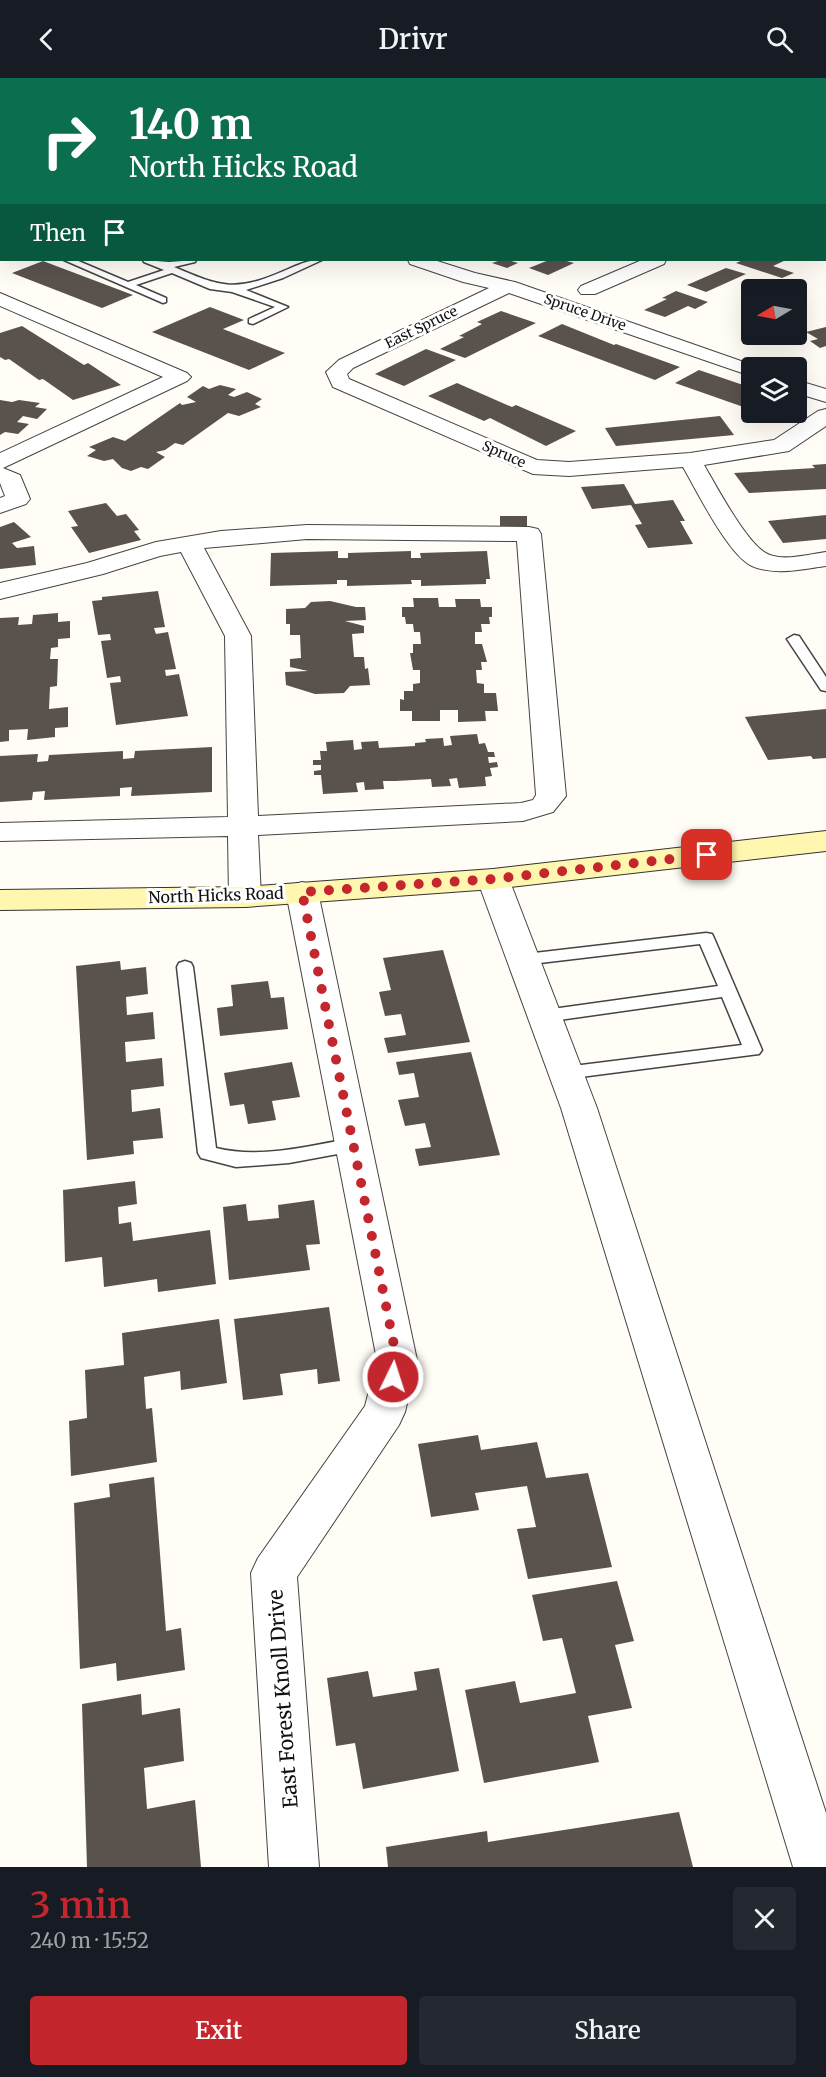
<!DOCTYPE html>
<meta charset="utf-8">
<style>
:root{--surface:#171b24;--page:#242831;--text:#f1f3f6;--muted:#9ea1a6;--accent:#c4262e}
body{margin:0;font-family:Merriweather,serif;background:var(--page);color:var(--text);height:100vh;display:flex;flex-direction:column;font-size:22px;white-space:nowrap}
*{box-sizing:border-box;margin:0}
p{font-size:20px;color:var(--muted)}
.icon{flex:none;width:33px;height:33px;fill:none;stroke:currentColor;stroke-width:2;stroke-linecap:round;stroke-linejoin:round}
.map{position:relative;height:1789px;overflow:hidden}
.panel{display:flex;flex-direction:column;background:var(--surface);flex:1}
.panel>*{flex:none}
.banner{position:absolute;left:0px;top:0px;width:826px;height:183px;box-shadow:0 6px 24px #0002;background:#0b6e4f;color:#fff;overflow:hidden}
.needle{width:39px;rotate:260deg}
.tools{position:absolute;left:741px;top:201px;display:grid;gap:12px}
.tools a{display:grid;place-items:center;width:66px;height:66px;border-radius:6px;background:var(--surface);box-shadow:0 6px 24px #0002;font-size:30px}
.pin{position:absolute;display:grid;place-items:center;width:51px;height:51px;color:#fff;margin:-26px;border-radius:12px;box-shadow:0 3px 9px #0006}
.me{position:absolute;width:66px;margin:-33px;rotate:4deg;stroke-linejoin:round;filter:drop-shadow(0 0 4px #0008)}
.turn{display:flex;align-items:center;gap:21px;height:126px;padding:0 30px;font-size:27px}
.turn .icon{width:78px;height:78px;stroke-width:2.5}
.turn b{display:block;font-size:42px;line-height:51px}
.then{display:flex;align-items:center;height:57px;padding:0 30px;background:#0003;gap:12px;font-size:22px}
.round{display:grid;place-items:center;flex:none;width:63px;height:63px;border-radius:6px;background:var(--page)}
.headline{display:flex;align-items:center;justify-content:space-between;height:102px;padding:0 30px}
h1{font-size:36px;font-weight:600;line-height:45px;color:var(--accent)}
.primary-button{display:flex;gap:12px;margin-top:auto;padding:12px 30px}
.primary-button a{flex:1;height:69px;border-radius:6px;background:var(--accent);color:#fff;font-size:24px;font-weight:600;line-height:69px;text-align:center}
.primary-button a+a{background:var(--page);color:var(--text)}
header{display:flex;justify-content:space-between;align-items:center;height:78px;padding:0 30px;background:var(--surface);font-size:27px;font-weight:600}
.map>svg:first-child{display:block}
.building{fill:#5a524d}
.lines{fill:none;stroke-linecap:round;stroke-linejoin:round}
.service-casing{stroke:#444;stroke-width:3}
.minor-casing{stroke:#444;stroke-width:2}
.secondary-casing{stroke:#333;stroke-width:2}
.primary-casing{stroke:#222;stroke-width:2}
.service{fill:#fff;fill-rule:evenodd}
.minor{fill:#fff;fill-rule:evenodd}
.secondary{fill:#fff6b0;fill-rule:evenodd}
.primary{fill:#f9d66b;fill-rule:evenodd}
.route{stroke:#c4262e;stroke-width:10;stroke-dasharray:0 18}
.labels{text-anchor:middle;stroke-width:6;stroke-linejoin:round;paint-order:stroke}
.far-street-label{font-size:14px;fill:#111;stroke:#fff}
.street-label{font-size:16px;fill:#111;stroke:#fff}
.near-street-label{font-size:20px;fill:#111;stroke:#fff}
</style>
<header><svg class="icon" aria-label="back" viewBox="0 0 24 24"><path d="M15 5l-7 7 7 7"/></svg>Drivr<svg class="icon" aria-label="search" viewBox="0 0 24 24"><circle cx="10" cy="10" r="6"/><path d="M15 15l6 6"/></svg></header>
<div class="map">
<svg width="826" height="1789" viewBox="0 0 826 1789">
<rect width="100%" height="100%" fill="#fffdf5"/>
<!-- building -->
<path class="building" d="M501,182h7l10,3 -11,5 -15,-5z
M549,182h14l11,3 -26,12 -19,-7z
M743,182h43l-13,6 21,7 -12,5 -46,-15z
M43,183l90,34 -31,13 -90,-35z
M726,190l20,6 -40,18 -19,-7z
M676,213l32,11 -13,7 -7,-3 -23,11 -21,-7 23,-11 -5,-1z
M210,229l34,13 -21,9 62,24 -36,17 -97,-38z
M501,233l35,12 -71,35 -25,-9 24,-12 -5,-1 23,-12 -5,-2z
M562,246l52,21 2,-1 64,23 -25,13 -117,-44z
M22,248l62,39 4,-2 33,22 -48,15 -30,-21 -4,1 -30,-21 -4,1 -5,-3v-24z
M826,249v19l-6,2 -10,-7 8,-2 -12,-7z
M426,271l30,11 -52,26 -29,-12z
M699,292l53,18v22l-77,-27z
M457,305l55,24 4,-2 60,26 -30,15 -56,-28 -6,3 -56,-25z
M220,307l16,4 -8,6 6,2 13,-5 15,7 -7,5 6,3 -22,9 -11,-3 -45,32 -8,-2 -10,7 -9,2 9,5 -17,12 -7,-2 -10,4 -9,-3 -9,-9 -9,2 -17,-5 9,-6 -7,-3 24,-10 12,4 55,-38 2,2 14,-3 -9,-5 16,-11 6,3z
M0,322l12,2 7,-2 21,3 -5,4 12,2 -10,10 -14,-3 -6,6 12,2 -11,10 -13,-2 -5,3z
M720,338l14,19 -118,11 -11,-18z
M826,386v25l-77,4 -15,-20 81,-5 -3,-3z
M624,406l11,20 38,-4 12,21h-5l13,23 -45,4 -13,-23 7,-1 -11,-19 -39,4 -11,-22z
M106,425l11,13 9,-2 13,16 -5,1 7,9 -52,13 -18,-26 7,-1 -10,-15z
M826,437v24l-43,4 -15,-22z
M500,438h27v11l-27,-1z
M14,444l17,15 -19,6 5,5 17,-2 2,19 -36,4v-42z
M338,473v7h10v-5l63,-2v7h10l-1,-5 67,-2 3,28h-4v5l-65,2v-6h-10l1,4 -65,2v-6h-10v4l-67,2 1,-33z
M158,513l7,36 -11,1 2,6 12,-2 8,37 -11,1 1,6 13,-2 9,42 -72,9 -6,-42 11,-1 -1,-6 -13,2 -6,-37 10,-1 -1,-6 -12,1 -6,-34 10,-1v-3z
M413,520h25l1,9h17l-1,-8h25l1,8h11v10h-3l1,7h-9l1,8h-7v12h7l5,18h-6l1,8h-6l1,13 7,1v9h12l2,18h-13l1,10 -28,1v-12h-18v11h-28v-10h-12v-12l4,1v-9h9v-7l7,-1v-13h-7l-3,-17h3v-9h8l-1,-12h-6l-1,-8h-7l-1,-7h-3v-10h12z
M330,523l26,6h9l1,13 -21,1 19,5v7l-12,1 2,23h10l1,12 3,-1 2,17 -20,1 -6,7 -29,1 -29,-9 -1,-13 23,-1 -18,-4v-8l11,-1 -1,-23h-10v-11h-4v-15l19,-1 6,-6z
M58,535v9l12,-1v17l-12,1v8l-7,1 -1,11h8l-1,27 -7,1 -1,22 19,-2v20l-13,1v9l-28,3 1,-11 -19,1v11l-9,1v-124l19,-1 -1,8 14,-1 1,-9z
M826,631v49l-13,1 -2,-3 -43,4 -23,-43z
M477,656l2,10 6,-1 3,9h6l1,5h-7l1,6 8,-1 1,5 -8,1 2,8 -7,1 1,9 -27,2 -2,-10 -8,1 2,7 -19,1 -1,-8 -35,2h-13l1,8 -19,1 -1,-8 -8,1 2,9 -35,2 -2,-19h-7v-4l7,-1v-5h-8v-5h8l-1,-9h7l-1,-9 27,-2 1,10 8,-1 -1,-7 17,-1 1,7 36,-2v-3l11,-1 -1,-3 18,-1 1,8 8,-1 -2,-9z
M212,669v45l-81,4 1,-9 -12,1v8l-76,4 1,-9 -12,1 -1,8 -32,2v-46l38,-2 -1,8 11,-1 1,-6 74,-4v8l11,-1 1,-7z
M443,872l27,92 -82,11 -4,-15 22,-3 -5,-21 -16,2 -6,-24 12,-2 -8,-32z
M120,883l1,9 25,-3 2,27 -22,3 1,18 26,-3 2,27 -30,3 1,20 36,-4 2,28 -33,4 1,22 28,-4 3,30 -30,3 1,13 -47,6 -11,-194z
M268,903l3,17 13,-1 4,32 -68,7 -3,-28 16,-2 -2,-21z
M471,974l29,103 -81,11 -4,-17 16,-2 -6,-24 -20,3 -7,-26 21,-3 -5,-24 -15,2 -3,-13z
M292,984l8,35 -28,4 4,19 -28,4 -4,-20 -14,2 -6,-33z
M135,1103l2,23 -19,3 1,17 12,-2 2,19 77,-11 6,54 -58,8 -1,-13 -53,8 -2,-30 -37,5 -2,-72z
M314,1122l6,44 -14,1 4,25 -81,10 -6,-73 23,-3 2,17 31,-3 -1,-13z
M329,1229l11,74 -22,3 -1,-15 -37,5 3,21 -40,5 -9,-81z
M219,1241l8,64 -46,7 -1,-19 -36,6 2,32 6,-1 5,54 -86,14 -2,-55 18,-3 -2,-48 39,-5 -2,-32z
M478,1357l3,15 56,-8 9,36 42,-5 24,94 -84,12 -11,-50 19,-2 -9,-41 -52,7 4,17 -48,7 -13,-73z
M154,1399l12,154 15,-3 4,42 -68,11 -1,-18 -36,6 -6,-166 36,-6 -1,-13z
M617,1503l17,60 -19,4 17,63 -44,8 11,46 -115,21 -19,-93 50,-9 5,22 56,-10 -14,-55 -19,3 -11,-46z
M439,1590l20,103 -96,18 -8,-46 -19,3 -9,-68 41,-7 5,26 44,-7 -3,-18z
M141,1616l1,21 38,-7 4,53 -40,7 3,41 48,-9 6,67h-114l-5,-163z
M679,1734l14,55h-305l-2,-20 101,-16 1,11z"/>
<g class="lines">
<defs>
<path id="service" d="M35,0h8v2h-8z
M71,0h11l1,2h-11z
M190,0h11l-12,2z
M265,0h8l1,2h-8z
M333,0h11l-12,2z
M386,0h8l-9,2z
M443,0h8v2h-8z
M532,0h9l-10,2z
M0,74h2v4h-2z
M0,97h2l-2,6z
M0,138l2,1v6l-2,-1z
M64,182h12l52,22 36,-12 -20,-8 -1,-2 26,2 27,-2 -1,2 -21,5c49,21 62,25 112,3 12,-5 23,-11 36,-10l-39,18 -37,12 42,17 -35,17 -4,-1v-4l26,-12 -43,-15 -22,-3 -38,-16 -36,12 30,13v4l-3,1z
M794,557l5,1 27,41v14l-5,-1 -34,-51z
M706,855l6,1 2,4 48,112 -3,4 -194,25 -6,-2 -3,-4 3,-4 6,-2 177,-22 -20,-48 -177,25 -6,-2 -2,-4 2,-4 6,-2 173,-24 -18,-42 -177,21 -6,-2 -2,-4 2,-4z
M185,883l6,2 2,4 23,181c44,11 93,-2 137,-10l6,2 3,5 -3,5 -70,13 -53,4 -35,-9 -3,-5 -21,-186 2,-4z"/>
<path id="minor" d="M826,17v10l-1,1v-10z
M825,134h1v11h-1z
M408,182h26l41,13 40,9 246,86h-9v8l-7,-2 -236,-81 -156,75 -6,6 2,5 188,81 32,2 121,-9 84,-13 44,-29 8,-2v17l-37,25 -85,14c12,20 45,84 66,90 16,6 40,-1 56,-3v14c-23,3 -52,10 -74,0 -24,-11 -55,-75 -69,-99l-114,9 -36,-2 -200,-87 -7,-15 13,-12 150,-72 -26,-6 -53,-18z
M642,182h24l-2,4 -69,30h-14l-3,-4 3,-4z
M0,215l187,80 4,4 -4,4 -184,87 17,7 10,24 -4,5 -26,9v-15l5,-2 -5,-13v-30l163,-76 -163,-71z
M796,302l30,9v13l-30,-9z
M307,447l222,2 9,2 3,5 25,262 -13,16 -30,9 -265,14 3,62 -5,7 -11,3 -11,-3 -5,-7 -1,-61 -228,5v-18l228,-6 -3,-181 -44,-84 -21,4 -57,18 -103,25v-16l87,-20 69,-21 65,-11zM307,461l210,2 19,254 -3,5 -12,3 -263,13 -7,-180 -47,-88z
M493,791l11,3 5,7 88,229 229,705v54h-33l-232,-759 -84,-229 5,-7z
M302,804l11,3 5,7 99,468 -12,52 -6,13 -102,152 22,290h-50l-18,-294 7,-15 107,-152 12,-46 -91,-468 5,-7z"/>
<path id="secondary" d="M826,753v20l-333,38 -248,18 -245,3v-20l245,-3 248,-18z"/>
<path id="primary" d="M468,0h18l-19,2z
M0,163h2v12h-2z"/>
</defs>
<!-- service casing -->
<use href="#service" class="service-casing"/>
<!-- minor casing -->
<use href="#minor" class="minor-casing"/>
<!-- secondary casing -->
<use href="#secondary" class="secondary-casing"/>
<!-- primary casing -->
<use href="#primary" class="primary-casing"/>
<!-- service -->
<use href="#service" class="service"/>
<!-- minor -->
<use href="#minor" class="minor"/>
<!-- secondary -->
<use href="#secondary" class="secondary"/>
<!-- primary -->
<use href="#primary" class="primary"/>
</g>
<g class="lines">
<!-- route -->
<path class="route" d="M393,1299l4,-17 -95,-468 191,-13 214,-24"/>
</g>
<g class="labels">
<!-- far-street labels -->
<g class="far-street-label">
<text transform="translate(585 234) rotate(19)" y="5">Spruce Drive</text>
<text transform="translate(421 249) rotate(-26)" y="5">East Spruce</text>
<text transform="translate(504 376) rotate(24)" y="5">Spruce</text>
</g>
<!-- street labels -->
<g class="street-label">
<text transform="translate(216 817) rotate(-2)" y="6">North Hicks Road</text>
</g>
<!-- near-street labels -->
<g class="near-street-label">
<text transform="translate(283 1621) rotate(-94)" y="7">East Forest Knoll Drive</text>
</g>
</g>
</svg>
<div class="tools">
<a><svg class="needle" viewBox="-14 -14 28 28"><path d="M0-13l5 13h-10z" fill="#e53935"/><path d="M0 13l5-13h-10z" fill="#9ea1a6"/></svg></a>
<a><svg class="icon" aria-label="layers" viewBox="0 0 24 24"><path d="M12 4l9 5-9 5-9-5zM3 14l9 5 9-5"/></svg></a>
</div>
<div class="pin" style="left:707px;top:777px;background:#d93025"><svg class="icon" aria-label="arrive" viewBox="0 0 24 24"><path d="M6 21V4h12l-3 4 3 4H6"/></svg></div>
<svg class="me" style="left:393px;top:1299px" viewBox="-20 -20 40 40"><circle r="17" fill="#c4262e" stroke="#fff" stroke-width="3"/><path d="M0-11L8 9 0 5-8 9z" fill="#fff"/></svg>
<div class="banner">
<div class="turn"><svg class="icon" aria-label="right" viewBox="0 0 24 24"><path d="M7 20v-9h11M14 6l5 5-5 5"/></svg><div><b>140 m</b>North Hicks Road</div></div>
<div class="then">Then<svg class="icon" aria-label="arrive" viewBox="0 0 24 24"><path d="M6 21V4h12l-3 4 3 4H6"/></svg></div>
</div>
</div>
<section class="panel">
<div class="headline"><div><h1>3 min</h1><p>240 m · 15:52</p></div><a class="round"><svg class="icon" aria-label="close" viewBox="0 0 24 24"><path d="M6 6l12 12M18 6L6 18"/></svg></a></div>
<div class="primary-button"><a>Exit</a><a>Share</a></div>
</section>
